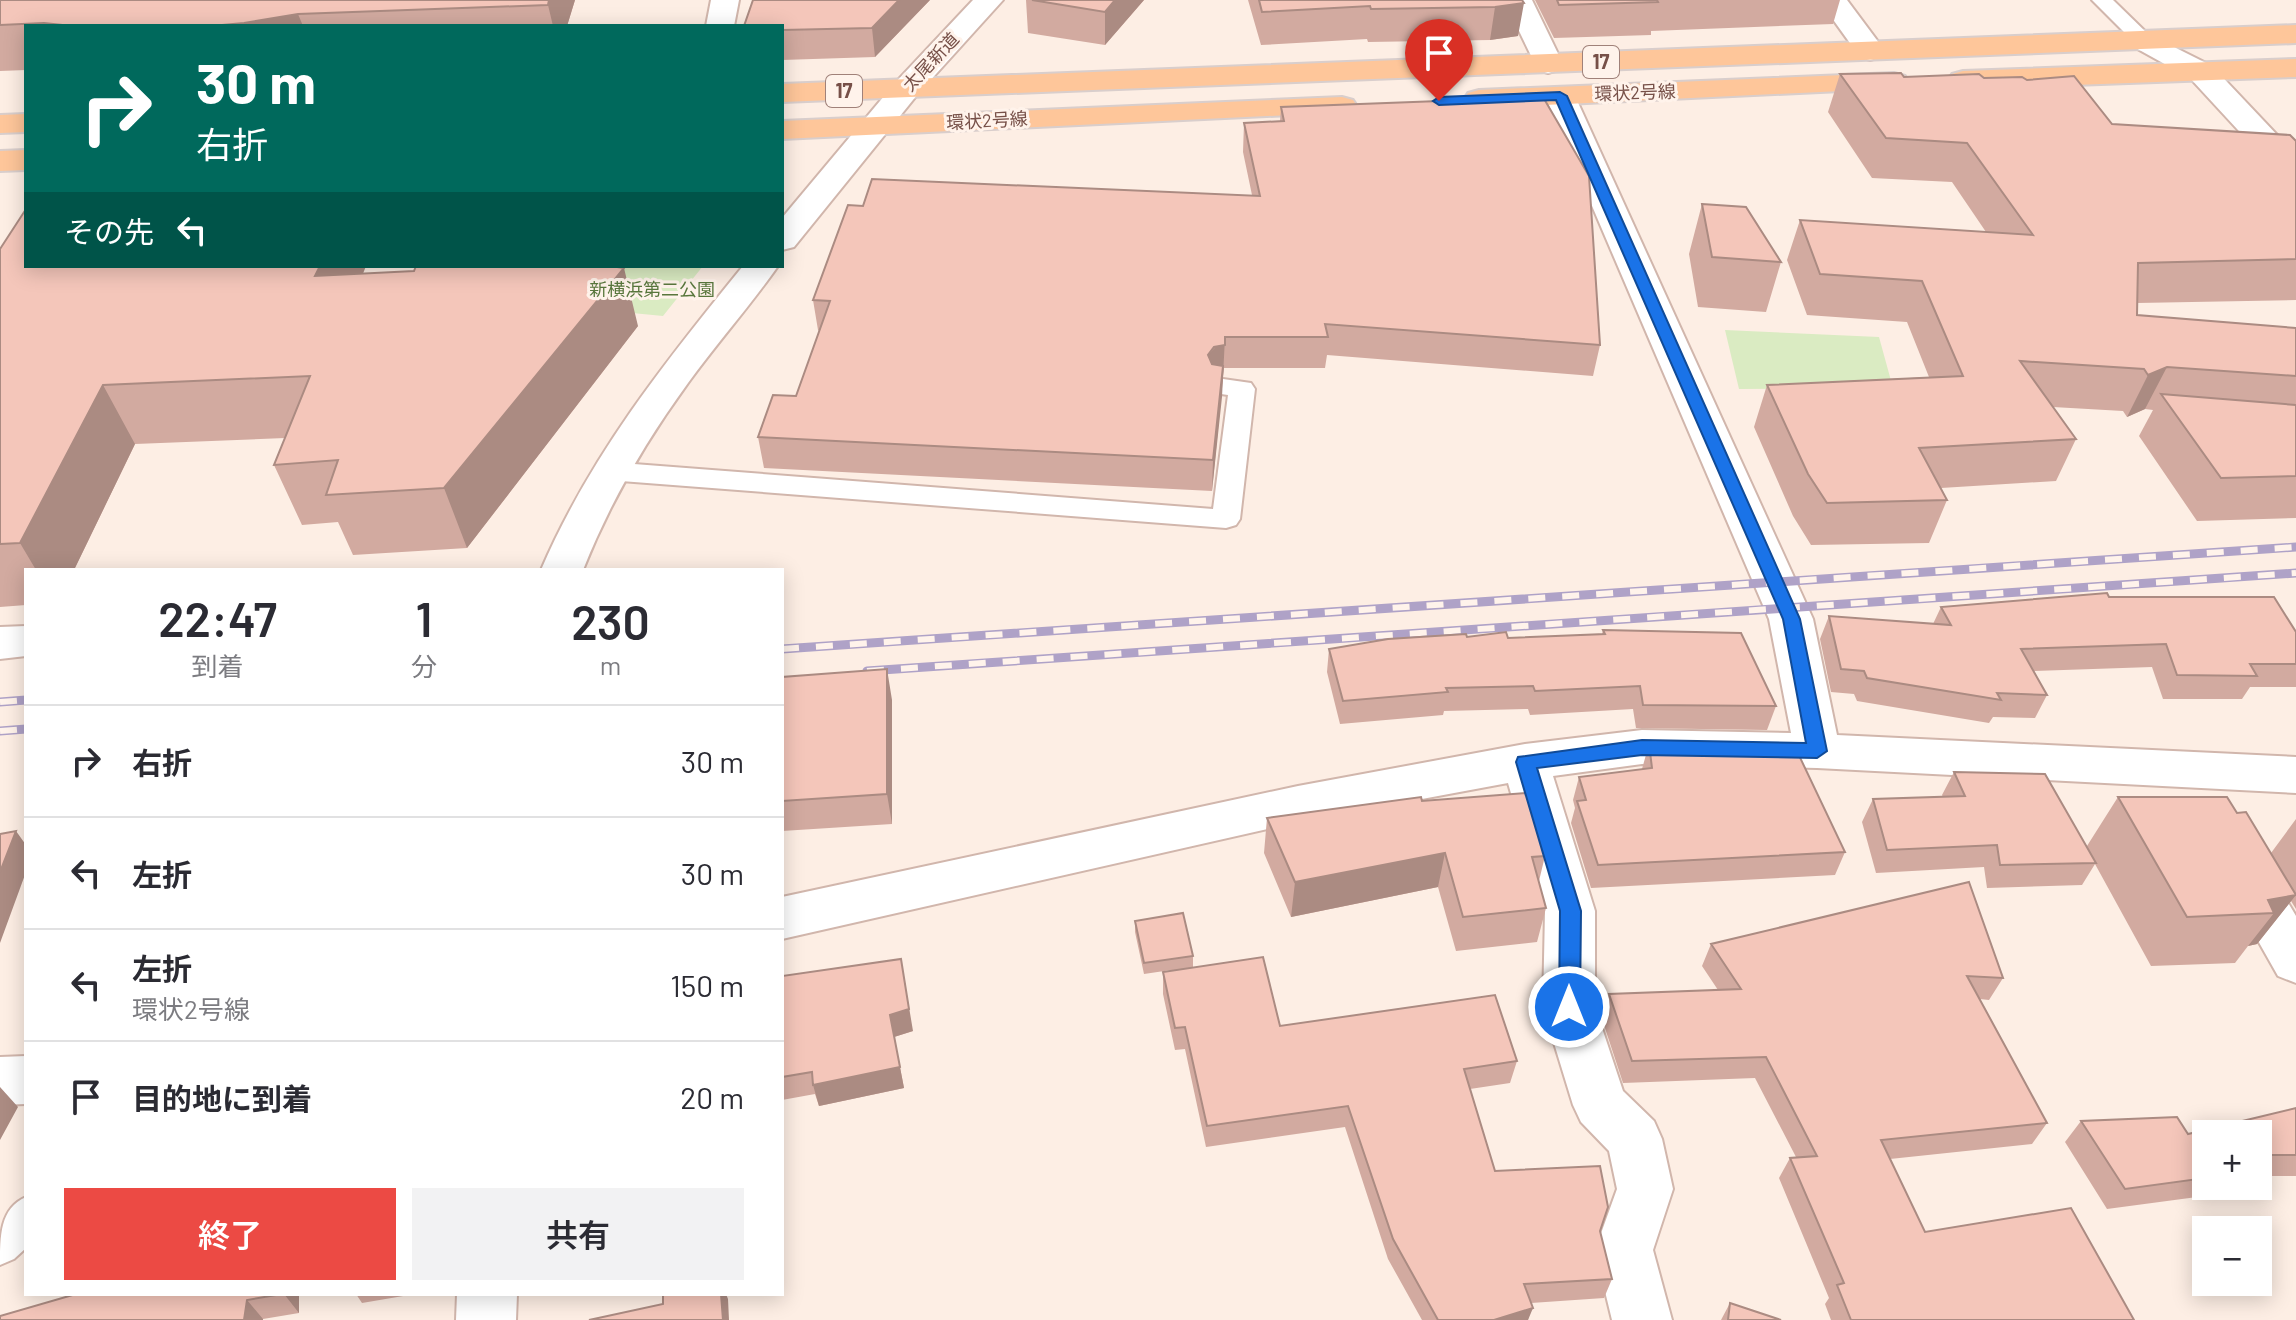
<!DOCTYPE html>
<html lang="ja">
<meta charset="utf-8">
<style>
:root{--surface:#fff;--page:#f2f2f3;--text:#2b2b33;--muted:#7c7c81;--line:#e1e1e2;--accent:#ec4a44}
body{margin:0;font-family:Barlow,"Noto Sans JP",sans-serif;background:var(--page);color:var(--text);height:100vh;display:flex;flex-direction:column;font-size:30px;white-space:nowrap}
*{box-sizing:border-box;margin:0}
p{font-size:26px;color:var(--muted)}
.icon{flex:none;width:44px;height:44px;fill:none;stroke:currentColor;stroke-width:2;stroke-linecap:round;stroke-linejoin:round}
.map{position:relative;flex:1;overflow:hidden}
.panel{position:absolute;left:24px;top:568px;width:760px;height:728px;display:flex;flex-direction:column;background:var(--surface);border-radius:0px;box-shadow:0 4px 20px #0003}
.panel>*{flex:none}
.hud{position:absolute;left:24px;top:24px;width:760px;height:244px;border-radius:0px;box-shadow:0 4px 20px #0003;background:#00695c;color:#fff;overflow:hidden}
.tools{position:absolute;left:2192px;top:1120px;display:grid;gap:16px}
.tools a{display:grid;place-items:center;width:80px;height:80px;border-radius:0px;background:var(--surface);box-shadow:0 4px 20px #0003;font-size:40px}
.pin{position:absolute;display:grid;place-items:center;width:68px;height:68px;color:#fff;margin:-82px -34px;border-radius:50% 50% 50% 0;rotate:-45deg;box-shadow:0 0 8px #0007}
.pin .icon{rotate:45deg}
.me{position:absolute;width:88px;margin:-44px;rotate:0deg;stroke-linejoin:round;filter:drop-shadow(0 0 6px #0008)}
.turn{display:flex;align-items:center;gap:28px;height:168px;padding:0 40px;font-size:36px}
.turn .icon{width:104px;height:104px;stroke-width:2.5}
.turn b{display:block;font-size:56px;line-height:68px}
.then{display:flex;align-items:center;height:76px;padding:0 40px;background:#0003;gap:16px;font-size:30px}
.eta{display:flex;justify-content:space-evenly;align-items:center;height:136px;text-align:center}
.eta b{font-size:48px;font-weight:600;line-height:56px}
.primary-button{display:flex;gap:16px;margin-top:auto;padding:16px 40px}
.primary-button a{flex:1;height:92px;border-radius:0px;background:var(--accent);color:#fff;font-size:32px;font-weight:600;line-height:92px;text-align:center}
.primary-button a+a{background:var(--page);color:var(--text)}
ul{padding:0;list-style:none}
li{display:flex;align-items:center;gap:24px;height:112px;padding:0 40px;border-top:2px solid var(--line)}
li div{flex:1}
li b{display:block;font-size:30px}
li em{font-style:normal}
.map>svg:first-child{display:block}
.green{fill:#daebc2}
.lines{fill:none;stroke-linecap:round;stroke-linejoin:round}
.service-casing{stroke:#d1b6ac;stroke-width:4}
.minor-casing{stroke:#d1b6ac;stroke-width:4}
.tertiary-casing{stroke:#d1b6ac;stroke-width:4}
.primary-casing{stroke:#d9cecc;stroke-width:4}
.service{fill:#fff;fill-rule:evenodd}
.minor{fill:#fff;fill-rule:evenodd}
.tertiary{fill:#fff;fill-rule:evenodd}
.primary{fill:#fec69a;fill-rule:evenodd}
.rail-casing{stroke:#afa2c7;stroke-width:9}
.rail{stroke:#fff3eb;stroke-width:6;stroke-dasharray:17;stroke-linecap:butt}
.wall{fill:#d2aaa0}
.shaded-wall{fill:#ab8b82}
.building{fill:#f4c6ba;stroke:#ab8b82;stroke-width:2}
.route{fill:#1a73e8;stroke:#114b97;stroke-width:2}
.labels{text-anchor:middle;stroke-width:6;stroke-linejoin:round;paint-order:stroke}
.far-street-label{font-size:18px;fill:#775048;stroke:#fff3eb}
.far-park-label{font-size:18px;fill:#59773d;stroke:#fff3eb}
.shield{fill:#fff3eb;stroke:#a08179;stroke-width:2}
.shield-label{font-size:20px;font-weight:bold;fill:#775048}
</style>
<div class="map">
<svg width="2296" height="1320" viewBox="0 0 2296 1320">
<rect width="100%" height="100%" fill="#fdeee4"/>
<!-- green -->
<path class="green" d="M602,266h101l-40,50 -72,-7z
M1725,330l154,7 14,51 -154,1z"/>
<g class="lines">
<defs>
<path id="service" d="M2092,0h21l38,37 3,4 -3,4h-14z
M1223,379l28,4 4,6 -15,130 -4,6 -10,3 -618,-48 -10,-3 -3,-6 3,-6 10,-3 605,47 15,-114 -14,-2 -4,-6 4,-6z
M26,1197v51l-12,11 -14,6c0,-29 0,-57 26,-68z"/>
<path id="minor" d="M1504,0h28l31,64 -5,6 -10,3 -10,-3z
M1819,0h28l38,51 -5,6 -10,3 -10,-3z
M2144,32l68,34 84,89v29l-11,-3 -95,-103 -56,-31 -4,-6 4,-6z
M1560,87l11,3 4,6 238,523 24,116 459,22v36l-479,-25 -175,-4 -89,12 42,135v96l28,84 31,30 8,18 11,50 -20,61 19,70h-60l-17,-70 22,-61 -8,-38 -28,-29 -8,-17 -30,-98 2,-96 -37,-128 -210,39 -516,117v-42l516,-111 227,-42 117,-14 149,3 -22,-114 -224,-523 4,-6z
M2243,850l17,6 36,60v67l-18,-7 -60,-106 8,-14z
M26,1056v48l-26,1v-48z
M457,1294h60l-1,26h-60z"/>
<path id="tertiary" d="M711,0h28l-5,26h-28z
M973,0h30l-86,95 -123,152 -12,3v-32l113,-135z
M743,266h35c-28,40 -61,77 -90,117 -43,59 -78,119 -105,187h-42c49,-114 124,-208 202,-304z
M26,626v30l-26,3v-32z"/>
<path id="primary" d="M2296,25v18l-1514,59v-18z
M2296,59v18l-333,12 -11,-3 -4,-6 4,-6 11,-3z
M1894,73l11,3 4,6 -4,6 -426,20 -11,-3 -4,-6 4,-6 11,-3z
M1342,97l11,3 4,6 -4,6 -571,27v-18z
M26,114v18l-26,1v-18z
M26,150v20l-26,1v-20z"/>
</defs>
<!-- service casing -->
<use href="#service" class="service-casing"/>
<!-- minor casing -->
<use href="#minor" class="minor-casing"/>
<!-- tertiary casing -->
<use href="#tertiary" class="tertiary-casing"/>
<!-- primary casing -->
<use href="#primary" class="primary-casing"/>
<!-- service -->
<use href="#service" class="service"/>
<!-- minor -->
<use href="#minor" class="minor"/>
<!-- tertiary -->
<use href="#tertiary" class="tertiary"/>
<!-- primary -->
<use href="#primary" class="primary"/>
<defs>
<path id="rail" d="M782,649l1514,-102
M867,671l1429,-98
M0,702l26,-2
M0,731l26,-2"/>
</defs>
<!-- rail casing -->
<use href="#rail" class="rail-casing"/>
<!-- rail -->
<use href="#rail" class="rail"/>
</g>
<!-- wall -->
<path class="wall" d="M0,0h575l-8,26h-541v44l-26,1z
M930,0l-55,57 -93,3v-34z
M1026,0h118l-39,45 -77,-12z
M1248,0h274l-4,36 -28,4 -122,2 -1,-3 -106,6z
M1535,0h305l-7,24 -182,7v4l-97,3z
M1840,74l64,3 80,1 128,46 184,17v159l-159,3v12l159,13v190l-99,3 -58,-85 14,-26 -8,-1 -18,8 -4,-6 -70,-4 23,32 -20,42 -115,7 6,12 -18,43 -118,2 -18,-29 -39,-89 13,-42 162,-8 -22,-55 -100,-7 -20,-55 13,-40 186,12 -34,-50 -80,-4 -44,-66z
M1281,107l319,238 -7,31 -266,-21 -2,13h-101l-12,123 -448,-23 -6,-31 38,-41 23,-65 -1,-1 -5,-30 50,-94 389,-11 -9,-43 1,-29 36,-2z
M1702,204l79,58 -15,50 -68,-5 -9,-53z
M0,249l363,25 275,52 -171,222 -114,7 -15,-33 -36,3 -28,-60 11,-27 -150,6 -61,126h-48v35l-26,2z
M2109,597l187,35v55h-46l-8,12h-79l-11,-32 -118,4 13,24 -12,23 -42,-1 -4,6 -132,-22 -3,-7 -23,-2 -11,-53 9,-23 104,8 8,-17z
M1603,630l173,76 -9,24 -131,-2 -3,-19 -103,6 -2,-6 -84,2 -1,4 -103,9 -13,-52 2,-23 138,-12 41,1 94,-4z
M782,677l110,23v124l-110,7z
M1649,744l196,108 -10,23 -244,13 -20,-65 4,-15 -2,-8 6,-23 63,-8z
M1954,772l133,74 31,-49 119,16 34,40 25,-34v90l-5,-8 -34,43 -9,2 -13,17 -84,3 -56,-102 -13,21 -95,3 -3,-21 -108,6 -14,-51 11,-23 70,-2 -1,-2z
M1422,801l123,55 -6,25 7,27 -9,34 -81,9 -18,-64 -147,30 -27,-64 3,-35z
M1135,921l58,35v11l87,59 237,35 -7,22 -40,6 25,82 105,60 12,48 -8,19 -73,5 -3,17h-106l-34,-61 -43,-132 -139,20 -21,-98 -10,1 -12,-56v-22l8,-2 -27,4 -9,-42z
M1711,944l292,34 -14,22 -9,-1 67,124 -15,21 -142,15 35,73 209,88h-303l-6,-16 4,-6 -50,-120 11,-20 6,-1 -41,-79 -132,5 -22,-67 8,-22 109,-4 -16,-24z
M782,976l131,55 -19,6 10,51 -85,18 -4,-12 -33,6z
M2296,1108v68h-38v-42h-52l1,52 -10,11 -90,12 -42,-67 16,-21 107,13z
M76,1294h223v19l-36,6z
M356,1294h59l-53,9z
M1730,1303l51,17h-60z"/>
<!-- shaded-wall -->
<path class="shaded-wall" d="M549,0h26l-8,26h-14l-5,-21z
M899,0h31l-55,57 -3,-29z
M1115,0h29l-39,45v-33z
M1524,3l-6,33 -28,4 5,-33z
M298,14l5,12h-58l-1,-3z
M320,266h46l-27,69 -24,-59z
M624,268l14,58 -171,222 -23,-60z
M1225,337l-3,60 -10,94 1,-31 -5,-105z
M2167,367l-22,42 -18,8 21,-42z
M103,385l32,59 -61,126h-38l-16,-27z
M887,669l5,31v124l-5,-30z
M16,831l10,14v27l-26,71v-71z
M1445,853l-7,34 -147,30 4,-35z
M2296,895l-39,49 -9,2 26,-33 -6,-13z
M901,959l12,72 -19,6 -4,-22z
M900,1067l4,21 -85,18 -6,-21z
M0,1087l18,20 -18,33z
M284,1294h15v19z
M721,1294h5l2,5 1,21h-6z
M247,1300l16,19v1h-19z
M1533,1308l-5,12h-34z"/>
<!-- building -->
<path class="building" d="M0,0h549l-1,5 -250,9 -54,9 -33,3h-139l-28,-3 -44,2z
M753,0h146l-27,28 -90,2v-4h-38z
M1032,0h83l-10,12z
M1259,0h263l2,3 -29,4 -124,2 -1,-3 -108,6z
M1557,0h100l1,2 -99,3z
M1901,73l3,4 75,-3 5,4 38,-1 5,3 47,-4 38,48 178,11 6,6v118l-158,4 -1,52 159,13v48l-129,-9 -19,8 -4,-6 -124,-8 56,78 -157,9 28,52 -120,3 -19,-29 -41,-89 196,-9 -41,-95 -102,-7 -20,-54 233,15 -66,-92 -81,-5 -46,-64z
M1543,97l46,79 11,169 -275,-21 3,13h-103v8l-11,2 -6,8 4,9 11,2 -10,94 -455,-23 15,-42 23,1 34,-95 -17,-1 35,-95 15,1 9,-27 388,17 -16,-73 40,-2 -3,-14z
M1702,204l44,3 35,55 -69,-5z
M26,209v57h294l-5,10 99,-5 2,-5h194l14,2 -180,220 -118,7 12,-35 -64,5 36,-89 -207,9 -83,158 -20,1v-295z
M2161,394l135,11v71l-75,2z
M2107,593l2,4h165l22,35v32h-46l7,12 -80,-1 -11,-31 -145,5 26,46 -50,-2 4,7 -134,-22 -3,-7 -23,-2 -12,-53 122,9 -10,-18z
M1603,630l138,3 35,73 -133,-1 -3,-19 -105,5 -2,-5 -87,2 2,4 -105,9 -14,-52 59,-10 78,-5 1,3 39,-5 2,6 97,-4z
M887,669v125l-105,7v-124z
M1649,744l146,3 50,105 -247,13 -21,-64 9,-1 -7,-23 73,-9z
M1954,772l91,2 51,89 -96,2 -3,-20 -110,5 -14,-51 92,-3z
M1526,793l19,63 -13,1 14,51 -83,9 -18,-64 -150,29 -28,-64 154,-21 1,4z
M2118,797h109l10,16 9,-1 50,83 -28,5 6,13 -87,4z
M16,831l-16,41v-38z
M1969,882l34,96 -36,-2 80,147 -166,17 44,92 146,-24 63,112h-283l-14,-35 7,-2 -54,-125 27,-2 -51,-99 -134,4 -23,-67 132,-5 -30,-45z
M1183,913l10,43 -49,7 -9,-42z
M1263,957l17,69 215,-31 22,66 -53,8 31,102 105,-5 8,41 -8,24 12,48 -88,5 9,24 -39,12h-56l-45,-81 -45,-133 -141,20 -22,-99 -10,1 -12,-56z
M901,959l8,50 -19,6 10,52 -87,18 -1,-13 -30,5v-101z
M2296,1108v47h-38v-21h-52v21h-5l5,7v16l-81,11 -44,-68 96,-4 11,17z
M76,1294h206l-35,6 -3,20h-244v-4z
M663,1294h58l2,26h-134l74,-16z
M1730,1303l51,17h-53z"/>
<!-- route -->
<path class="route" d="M1560,92l7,4 233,523 27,132 -10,7 -175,-3 -105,13 44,143 -1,96 -3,7 -8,3 -7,-3 -3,-7 1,-96 -44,-149 2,-5 124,-17 164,3 -23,-124 -227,-519 -117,5 -6,-4 6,-4z"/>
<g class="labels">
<!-- far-street labels -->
<g class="far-street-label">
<text transform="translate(931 62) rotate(-47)" y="6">太尾新道</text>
<text transform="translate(1635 93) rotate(-2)" y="6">環状2号線</text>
<text transform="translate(987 121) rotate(-3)" y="6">環状2号線</text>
</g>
<!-- far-park labels -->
<g class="far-park-label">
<text x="652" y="296">新横浜第二公園</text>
</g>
<!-- shield labels -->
<g class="shield">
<rect x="1583" y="46" width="36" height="32" rx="6"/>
<rect x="826" y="75" width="36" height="32" rx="6"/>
</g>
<g class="shield-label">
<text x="1601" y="69">17</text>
<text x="844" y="98">17</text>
</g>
</g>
</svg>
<div class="tools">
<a>+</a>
<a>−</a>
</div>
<div class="pin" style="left:1439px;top:101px;background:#d93025"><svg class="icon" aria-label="arrive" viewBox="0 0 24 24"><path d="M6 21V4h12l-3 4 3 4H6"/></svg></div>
<svg class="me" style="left:1569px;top:1007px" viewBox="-20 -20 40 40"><circle r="17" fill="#1a73e8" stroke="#fff" stroke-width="3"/><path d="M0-11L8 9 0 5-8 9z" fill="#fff"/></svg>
<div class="hud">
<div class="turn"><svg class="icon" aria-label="right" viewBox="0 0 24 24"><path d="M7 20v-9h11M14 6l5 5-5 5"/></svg><div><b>30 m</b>右折</div></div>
<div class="then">その先<svg class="icon" aria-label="left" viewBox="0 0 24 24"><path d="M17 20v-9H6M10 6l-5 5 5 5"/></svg></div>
</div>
<section class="panel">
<div class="eta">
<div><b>22:47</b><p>到着</p></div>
<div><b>1</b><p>分</p></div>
<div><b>230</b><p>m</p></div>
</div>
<ul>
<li><svg class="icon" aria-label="right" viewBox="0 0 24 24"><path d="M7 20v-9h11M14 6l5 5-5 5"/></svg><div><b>右折</b></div><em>30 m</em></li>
<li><svg class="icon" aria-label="left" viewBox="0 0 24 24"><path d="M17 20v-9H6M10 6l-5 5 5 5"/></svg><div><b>左折</b></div><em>30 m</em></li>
<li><svg class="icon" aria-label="left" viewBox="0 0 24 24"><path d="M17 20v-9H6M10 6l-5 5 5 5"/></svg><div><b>左折</b><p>環状2号線</p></div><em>150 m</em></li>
<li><svg class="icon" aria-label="arrive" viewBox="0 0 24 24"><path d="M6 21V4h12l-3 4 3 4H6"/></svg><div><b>目的地に到着</b></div><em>20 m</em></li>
</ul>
<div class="primary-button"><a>終了</a><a>共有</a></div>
</section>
</div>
